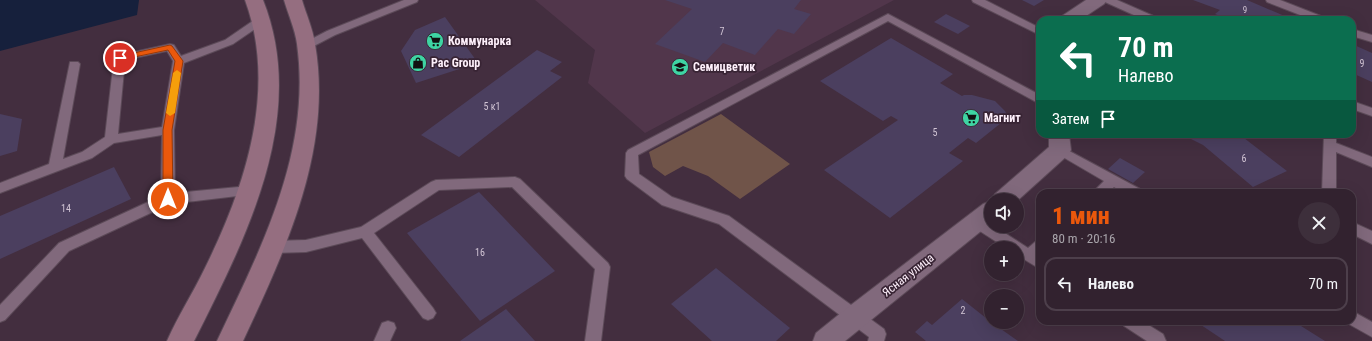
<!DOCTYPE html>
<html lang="ru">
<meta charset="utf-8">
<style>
:root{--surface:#32222f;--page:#3d2f3b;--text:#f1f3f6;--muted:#a8a4aa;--line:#4d3f4b;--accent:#ea580c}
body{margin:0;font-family:"Roboto Condensed",sans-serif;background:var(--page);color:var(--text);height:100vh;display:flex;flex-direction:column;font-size:15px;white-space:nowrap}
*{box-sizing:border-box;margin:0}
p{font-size:13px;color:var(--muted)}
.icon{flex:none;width:22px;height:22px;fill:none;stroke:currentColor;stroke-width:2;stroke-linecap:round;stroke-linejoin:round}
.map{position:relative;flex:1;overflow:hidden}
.panel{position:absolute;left:1036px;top:189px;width:320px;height:136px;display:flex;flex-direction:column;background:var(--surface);border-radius:12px;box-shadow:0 4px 16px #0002,0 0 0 1px var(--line)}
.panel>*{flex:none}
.banner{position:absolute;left:1036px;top:16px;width:320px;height:122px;border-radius:12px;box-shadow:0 4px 16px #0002,0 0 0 1px var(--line);background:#0b6e4f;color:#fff;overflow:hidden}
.fabs{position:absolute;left:984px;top:193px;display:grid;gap:8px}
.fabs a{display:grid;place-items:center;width:40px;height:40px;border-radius:50%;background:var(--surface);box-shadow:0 4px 16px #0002,0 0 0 1px var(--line);font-size:20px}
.pin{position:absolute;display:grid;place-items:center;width:34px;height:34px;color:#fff;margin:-17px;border:2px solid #fff;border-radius:50%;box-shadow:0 1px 4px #0007}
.me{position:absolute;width:44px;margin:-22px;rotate:0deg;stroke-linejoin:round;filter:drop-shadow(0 0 3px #0008)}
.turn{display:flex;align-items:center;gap:14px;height:84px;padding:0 16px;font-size:18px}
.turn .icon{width:52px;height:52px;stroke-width:2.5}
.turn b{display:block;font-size:28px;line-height:34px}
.then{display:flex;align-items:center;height:38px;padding:0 16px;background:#0003;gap:8px;font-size:15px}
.round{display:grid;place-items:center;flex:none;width:42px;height:42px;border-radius:21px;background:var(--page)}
.head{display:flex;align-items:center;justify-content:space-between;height:68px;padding:0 16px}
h1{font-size:24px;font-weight:800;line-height:30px;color:var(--accent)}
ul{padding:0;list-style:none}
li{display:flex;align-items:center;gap:12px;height:54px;margin:0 8px 6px;padding:0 8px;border:2px solid var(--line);border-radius:12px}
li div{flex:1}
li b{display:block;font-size:15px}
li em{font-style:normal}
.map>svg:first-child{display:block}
.built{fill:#51364b}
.green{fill:#705449}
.water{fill:#16203c}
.building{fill:#4b3f5f}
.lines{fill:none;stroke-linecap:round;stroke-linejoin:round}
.service-casing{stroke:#5c4a58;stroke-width:2}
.minor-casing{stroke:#5c4a58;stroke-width:2}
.secondary-casing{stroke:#5c4a58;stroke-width:2}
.service{fill:#81697c;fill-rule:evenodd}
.minor{fill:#81697c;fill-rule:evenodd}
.secondary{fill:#956e80;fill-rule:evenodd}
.route{fill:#ea580c;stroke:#983908}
.slow{fill:#f59e0b}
.labels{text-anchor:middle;stroke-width:3.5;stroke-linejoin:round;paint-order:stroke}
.far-number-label{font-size:9px;fill:#d1c4d4}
.number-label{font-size:10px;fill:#d1c4d4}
.poi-label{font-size:12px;font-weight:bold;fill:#fef0fb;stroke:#382434;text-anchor:start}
.street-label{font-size:12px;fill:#fef0fb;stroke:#382434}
</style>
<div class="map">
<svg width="1372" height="341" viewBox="0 0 1372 341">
<rect width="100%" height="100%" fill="#432e3f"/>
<!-- built -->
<path class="built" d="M535,0h359l-249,133 -57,-50 7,-33z"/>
<!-- green -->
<path class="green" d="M721,114l69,50 -50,35 -32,-23 -25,-10 -18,10 -12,-9 -4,-15z"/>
<!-- water -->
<path class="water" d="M0,0h139l-2,15 -137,36z"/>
<!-- building -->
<path class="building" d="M665,0h136l-7,9 17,5 -17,20 -16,-5 -23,26 -32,-12 -18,19 -50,-18 37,-35z
M1022,0h22l-10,6z
M1193,0h54l47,20h-65l-14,-6 5,-4z
M946,14l24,12 -12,8 -24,-12z
M445,17l33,46 -62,20 -15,-32 14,-21z
M891,38l62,36 -13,9 22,13 2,-1h8l23,6 10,10 2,4 -1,4 -30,24 -8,-5 -19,15 14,8 -73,57 -66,-48 74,-50 -7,-4 -8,5 -63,-40z
M1352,44l20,9v29l-20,-9z
M537,50l25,12 -12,9 12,6 -103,80 -38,-22z
M0,114l22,5 -5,32 -17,5z
M1181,134h67l-4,4 43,33 -34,16 -50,-42z
M1297,134h20v4l-20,-3z
M1120,158l25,14 -12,11 -25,-14z
M114,167l17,32 -131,60v-43z
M479,192l76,79 -75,50 -73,-88z
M716,268l74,60 -14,13h-64l-41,-37z
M962,299l29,23 27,19h-92l-11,-9 12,-11 5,4z
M506,309l29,32h-75z
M1195,321h98l32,20h-100z"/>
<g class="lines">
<defs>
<path id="service" d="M404,0h14l-1,2 -82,33 -25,13 -4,1 -5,-3 1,-2 25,-13z
M972,0h13l55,28v7l-67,-33z
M1104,0h13l41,18 1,2h-14l-40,-18z
M1266,0h14l46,18 1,2h-14l-46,-18z
M888,14l152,81v9l-152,-83 -250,134 1,19 33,23 57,19 155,113 2,5 -2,7h-16l1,-4 -150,-113 -57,-19 -35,-26 -2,-3 1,-23 2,-3z
M261,17l4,1 1,2 -1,2 -32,22 -49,19 -10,67 1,63 74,-7 5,2 2,3 -2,3 -84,10 -101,47 -64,69 -5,2v-17l59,-62 102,-47 1,-61 -48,8 -22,15 -92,35v-10l49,-19 21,-102h8l2,2 -17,95 19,-7 23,-15 9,-79 2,-2 54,-12 4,1 7,11 44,-16 32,-22zM167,51l6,10 -11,66 -44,7 7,-74z
M1352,29l20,6v7l-20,-6z
M1352,101l20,7v8l-20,-7z
M1324,134h12v9l36,14v10l-36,-15v41h-14z
M1060,146l80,43 2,4h-18l-10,-6 -7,6h-15l12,-12 -48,-28 -2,-3 2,-3z
M515,177l5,2 88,84 2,4 -9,74h-16l10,-72 -83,-82 -73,3 -65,43 59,75 3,5 -3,5 -5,2 -5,-2 -61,-80 -56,14 -33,1 -5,-2 -2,-4 2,-4 5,-2 33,-1 55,-13 70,-45 5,-2z
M977,217l14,7v2h3l34,22 7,-6 5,-2v29l-23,-14v-7h-11l-34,-22 -2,-4 2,-4z
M1352,222l20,9v13l-20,-10z
M1352,311l20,11v15l-25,-14 -1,-2h6z
M388,321l6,2 2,5 -6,13h-16l8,-18z
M1121,321h21l21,13 3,7h-19l-23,-15z"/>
<path id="minor" d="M1086,0h21l-3,4 -24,16h-21l3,-4z
M1049,134h20l2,16 -3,5 -51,46 -25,-1 3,-6 54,-47z
M991,201v22l-146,118h-32l3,-8 31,-25 136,-104z"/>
<path id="secondary" d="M245,0h18c46,116 -17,238 -69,341h-27c11,-25 26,-48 38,-73 40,-81 73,-179 40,-268z
M284,0h18c4,14 11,29 13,44 18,104 -29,205 -72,297h-26c44,-93 95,-190 80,-297 -2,-15 -9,-30 -13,-44z"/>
</defs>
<!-- service casing -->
<use href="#service" class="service-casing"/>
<!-- minor casing -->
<use href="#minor" class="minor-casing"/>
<!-- secondary casing -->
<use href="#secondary" class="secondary-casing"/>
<!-- service -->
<use href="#service" class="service"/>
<!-- minor -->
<use href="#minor" class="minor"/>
<!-- secondary -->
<use href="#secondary" class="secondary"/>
</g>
<!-- route -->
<path class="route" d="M170,45l2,1 11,15 -11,69 1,69 -5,3 -5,-3v-69l12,-69 -7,-11 -48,10 -4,-2 4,-2z"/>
<!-- slow -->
<path class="slow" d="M177,70l4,3 -6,40 -5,3 -4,-3 7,-40z"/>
<!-- icons -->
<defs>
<symbol id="supermarket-disc" viewBox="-11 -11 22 22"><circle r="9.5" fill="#3ed4a3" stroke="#382434"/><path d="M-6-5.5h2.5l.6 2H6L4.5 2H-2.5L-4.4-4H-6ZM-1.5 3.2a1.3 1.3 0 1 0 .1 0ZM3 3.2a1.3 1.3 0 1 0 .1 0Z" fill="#111"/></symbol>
<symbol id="shop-disc" viewBox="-11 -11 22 22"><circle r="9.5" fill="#3ed4a3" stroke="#382434"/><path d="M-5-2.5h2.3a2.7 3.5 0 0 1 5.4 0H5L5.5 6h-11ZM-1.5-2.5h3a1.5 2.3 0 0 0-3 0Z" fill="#111"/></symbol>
<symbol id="school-disc" viewBox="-11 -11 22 22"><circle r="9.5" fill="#3ed4a3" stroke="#382434"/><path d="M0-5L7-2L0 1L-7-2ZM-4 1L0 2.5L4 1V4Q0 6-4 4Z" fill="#111"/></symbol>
</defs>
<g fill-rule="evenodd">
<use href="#supermarket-disc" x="425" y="31" width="20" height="20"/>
<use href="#shop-disc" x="408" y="53" width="20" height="20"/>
<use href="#school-disc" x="670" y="57" width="20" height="20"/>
<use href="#supermarket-disc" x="961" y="108" width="20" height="20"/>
</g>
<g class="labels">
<!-- far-number labels -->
<g class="far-number-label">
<text x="1245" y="13">9</text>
</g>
<!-- number labels -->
<g class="number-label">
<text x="722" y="35">7</text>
<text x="1362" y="67">9</text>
<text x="492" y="110">5 к1</text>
<text x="935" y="136">5</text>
<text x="1244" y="162">6</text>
<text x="66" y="212">14</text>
<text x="480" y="256">16</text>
<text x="963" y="314">2</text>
</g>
<!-- poi labels -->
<g class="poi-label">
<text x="448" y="45">Коммунарка</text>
<text x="431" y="67">Pac Group</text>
<text x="693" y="71">Семицветик</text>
<text x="984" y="122">Магнит</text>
</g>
<!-- street labels -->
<g class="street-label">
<text transform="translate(908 275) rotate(-38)" y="4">Ясная улица</text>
</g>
</g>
</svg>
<div class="fabs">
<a><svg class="icon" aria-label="sound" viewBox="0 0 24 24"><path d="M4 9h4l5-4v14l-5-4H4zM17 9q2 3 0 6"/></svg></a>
<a>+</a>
<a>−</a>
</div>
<div class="pin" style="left:120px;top:58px;background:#d93025"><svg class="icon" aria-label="arrive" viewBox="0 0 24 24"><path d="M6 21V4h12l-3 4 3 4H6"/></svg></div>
<svg class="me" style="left:168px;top:199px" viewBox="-20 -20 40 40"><circle r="17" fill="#ea580c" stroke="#fff" stroke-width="3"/><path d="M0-11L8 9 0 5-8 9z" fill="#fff"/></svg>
<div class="banner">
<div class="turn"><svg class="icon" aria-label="left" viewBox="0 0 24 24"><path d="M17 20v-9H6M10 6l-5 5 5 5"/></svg><div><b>70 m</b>Налево</div></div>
<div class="then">Затем<svg class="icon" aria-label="arrive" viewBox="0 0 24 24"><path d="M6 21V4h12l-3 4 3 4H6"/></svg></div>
</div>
<section class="panel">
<div class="head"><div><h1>1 мин</h1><p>80 m · 20:16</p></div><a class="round"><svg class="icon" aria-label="close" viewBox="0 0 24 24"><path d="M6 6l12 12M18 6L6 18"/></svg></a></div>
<ul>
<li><svg class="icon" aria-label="left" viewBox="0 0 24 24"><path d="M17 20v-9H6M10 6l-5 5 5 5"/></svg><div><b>Налево</b></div><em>70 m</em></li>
</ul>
</section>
</div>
